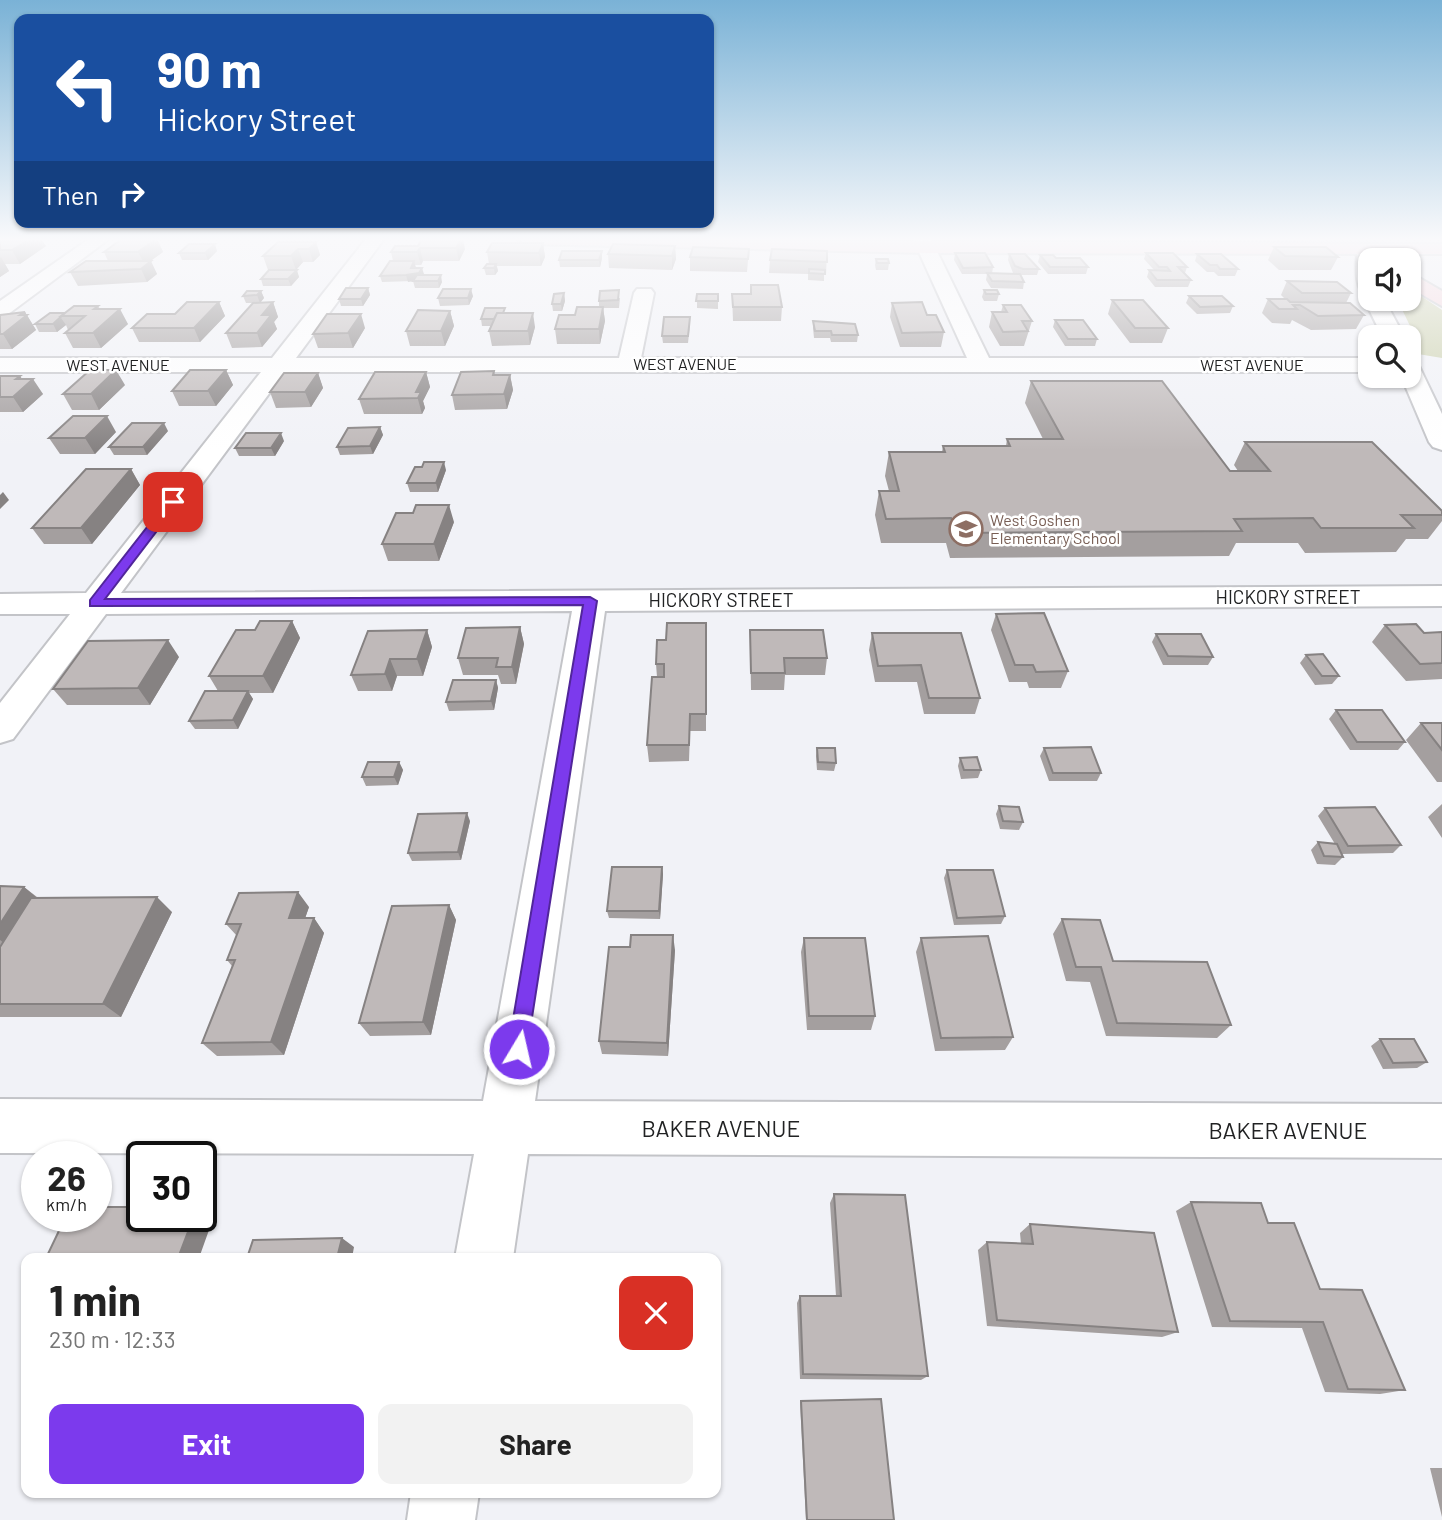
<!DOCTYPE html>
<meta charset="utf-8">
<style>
:root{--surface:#fff;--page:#f2f2f2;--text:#222;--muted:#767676;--accent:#7c3aed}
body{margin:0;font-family:Barlow,sans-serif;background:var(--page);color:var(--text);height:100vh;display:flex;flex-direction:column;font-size:26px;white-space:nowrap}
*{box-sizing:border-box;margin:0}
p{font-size:23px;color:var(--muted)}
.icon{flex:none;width:38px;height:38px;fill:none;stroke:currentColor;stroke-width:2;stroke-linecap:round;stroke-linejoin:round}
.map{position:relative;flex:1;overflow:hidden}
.sheet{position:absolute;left:21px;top:1253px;width:700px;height:245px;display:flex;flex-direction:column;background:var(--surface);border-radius:14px;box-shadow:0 2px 5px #0004}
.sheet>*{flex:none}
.top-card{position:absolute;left:14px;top:14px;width:700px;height:214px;border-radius:14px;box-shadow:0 2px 5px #0004;background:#1a4fa0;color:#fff;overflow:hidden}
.buttons{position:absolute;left:1358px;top:248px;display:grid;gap:14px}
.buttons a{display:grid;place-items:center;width:63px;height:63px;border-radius:14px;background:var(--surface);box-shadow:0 2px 5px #0004;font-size:35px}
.speed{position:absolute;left:21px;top:1141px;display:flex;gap:14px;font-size:35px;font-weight:700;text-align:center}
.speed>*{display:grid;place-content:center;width:91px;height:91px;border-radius:50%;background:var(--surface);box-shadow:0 2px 5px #0004;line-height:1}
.speed small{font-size:18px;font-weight:400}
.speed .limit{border:4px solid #111;border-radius:10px;background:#fff;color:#111}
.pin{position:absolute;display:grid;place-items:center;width:60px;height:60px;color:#fff;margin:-30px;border-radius:14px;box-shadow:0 4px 10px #0006}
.me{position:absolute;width:77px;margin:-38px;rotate:9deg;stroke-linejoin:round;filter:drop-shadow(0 0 5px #0008)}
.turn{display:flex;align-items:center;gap:24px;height:147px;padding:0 28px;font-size:32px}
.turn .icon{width:91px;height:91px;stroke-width:2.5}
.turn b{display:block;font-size:49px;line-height:60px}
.then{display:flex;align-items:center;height:66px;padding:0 28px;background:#0003;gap:14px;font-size:26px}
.round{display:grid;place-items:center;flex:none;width:74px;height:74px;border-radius:14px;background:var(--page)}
.head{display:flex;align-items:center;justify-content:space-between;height:119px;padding:0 28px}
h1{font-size:42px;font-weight:700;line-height:52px}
.button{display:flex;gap:14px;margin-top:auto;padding:14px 28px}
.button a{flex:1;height:80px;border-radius:14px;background:var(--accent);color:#fff;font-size:28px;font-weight:700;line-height:80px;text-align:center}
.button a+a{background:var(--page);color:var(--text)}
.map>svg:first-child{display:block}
.green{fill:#ccd1ae}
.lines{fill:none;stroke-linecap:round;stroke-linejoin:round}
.street-casing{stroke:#c3c4c8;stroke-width:4}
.secondary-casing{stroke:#c3c4c8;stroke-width:4}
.street{fill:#fff;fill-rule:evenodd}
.secondary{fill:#f6d5dc;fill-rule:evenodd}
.wall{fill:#a49f9f}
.shaded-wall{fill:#868282}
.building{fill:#bfb9b9;stroke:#868282;stroke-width:2}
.route{fill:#7c3aed;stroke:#51269a;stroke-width:2}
.labels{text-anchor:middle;stroke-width:5;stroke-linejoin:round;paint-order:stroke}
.far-street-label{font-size:16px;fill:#212223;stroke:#fff}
.far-education-label{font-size:16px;fill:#785e54;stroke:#fff;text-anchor:start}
.street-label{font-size:19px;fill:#212223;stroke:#fff}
.near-street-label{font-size:23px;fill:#212223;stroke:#fff}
</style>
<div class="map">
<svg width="1442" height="1520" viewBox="0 0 1442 1520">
<rect width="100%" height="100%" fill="#f1f2f7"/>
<!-- green -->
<path class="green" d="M1409,288l33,22v48l-24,-4 -13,-24 6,-2 -14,-29h12z"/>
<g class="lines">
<defs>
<path id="street" d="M89,239h20l-102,76 -7,2v-16z
M366,239h18l-88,119h323l15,-65 3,-4h14l3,4 -13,65h326l-54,-119h18l58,119h381v14h-1085l-164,221 1321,-7v20l-837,5 -70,490 907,3v54l-914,-4 -15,104h-58l19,-104 -474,-1v-54l483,2 89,-490 -466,3 -93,125 -13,4v-40l70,-89h-70v-20l86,-1 175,-221h-261v-14h272z
M1366,244l9,5v12h-5v38h14l21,39h-22l-19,-39 2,-3c-13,-9 -9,-32 -9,-47z
M1409,361l8,2 3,5 22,46v36l-9,-3 -4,-5 -28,-66h8z
M411,1493h68l-4,27h-68z"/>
<path id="secondary" d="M517,239l925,5v10l-515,-1 -401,-9z
M1409,272l33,19v15l-33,-19z"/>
</defs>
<!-- street casing -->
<use href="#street" class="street-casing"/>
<!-- secondary casing -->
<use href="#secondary" class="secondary-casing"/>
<!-- street -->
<use href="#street" class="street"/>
<!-- secondary -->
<use href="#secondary" class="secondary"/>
</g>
<!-- wall -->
<path class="wall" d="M0,239l46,7 -26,18h-15l4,7 -9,6z
M157,239l6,13 -13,9 7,13 -10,8 -69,4 -8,-14 38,-11 -4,-9z
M422,239l43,10 -6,12h-36l-2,4h-6l1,3 8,7 18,7 -3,6h-24l-2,-7 -31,1 -2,-6 13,-15 -2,-9 27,-6z
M983,239h28l-1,2h-26z
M1121,239h29v1h-28z
M1161,239h27v1h-26z
M316,242l4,13 -7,7h-10l-7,8 3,7 -8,9h-28l-2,-7 17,-9h-10l-5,-14z
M543,243l2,14 -4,9h-44l1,5 -3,4h-9l-2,-7 5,-4 -2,-12z
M675,246l1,13 -4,11 -63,-2 -1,-14z
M1274,247l64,10 -7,13h-52l-11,-10z
M749,249l-2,23 -57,-1v-14z
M217,251l-9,9h-26l-3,-7z
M602,251v7l-2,9h-40l-1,-7z
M827,251l-1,24h-2v6l-16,-1v-6l-39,-1 1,-13z
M955,253l38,14 -1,7h25l-4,-1 -5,-13 1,-6 30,15 -2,6h-17l4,7 -1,7 -32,-1 -5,-8 1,-6h-25l-8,-14z
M1146,253l41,14 -2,6 6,7 -3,7h-33l-8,-10 2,-7h5l-10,-11z
M1197,254l41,15 -3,7h-17l-4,-4h-7l-12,-11z
M1040,255l16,3 32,9 -2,7h-38l-10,-12z
M876,259l13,4 -1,7h-12l-1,-5z
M1287,281l64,12 -5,10 18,12 -8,14 -45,1 -19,-10 -2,4 -18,-1 -10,-10 6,-14h17l-4,-4z
M751,285l31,22 -1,14h-48l-1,-27h18z
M368,288l2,7 -7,11h-22l-2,-7z
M984,290l15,4 -2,7h-13l-2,-4z
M261,291l3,7 -4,5 13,-1 5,15 -4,5 3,7 -15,18 -30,1 -6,-15 27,-30h-7l-3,-7z
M564,293l1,8 -3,10h-9l-1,-7z
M697,294h21v15l-21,-1z
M473,296l-4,9 -29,1 -2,-8z
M1189,296l44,10 -3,7 -33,1 -11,-11z
M620,298l-1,10h-16l2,13 -5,23h-43l-2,-15 20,-14 24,-8v-6z
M1112,300l56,28 -6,15h-32l-22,-29z
M219,302l6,14 -25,26h-61l-7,-14 43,-14z
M892,303l52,29 -3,15h-41l-10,-30z
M1003,305l29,16 -8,25h-24l-11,-19 3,-15h9z
M98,306l2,3 28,15 -27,24h-28l-8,-15 3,-3 -2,-5 -9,7h-18l-4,-8 30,-11z
M450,311l4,15 -9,20h-35l-4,-15z
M25,312l11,18 -24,19h-12v-34z
M506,313l29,14 -5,18 -38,1 -3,-15 2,-5h-9l-1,-7z
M1055,320l42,19 -2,7h-30l-12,-19z
M813,321l45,14 -1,7h-26l-1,-4h-16l-1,-10z
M690,324l-2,19h-25l-1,-7z
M365,328l-12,20h-35l-5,-14z
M226,370l7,15 -17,21h-37l-7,-15z
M494,371l1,4h15l3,15 -6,19 -52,1 -3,-15z
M426,372l4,15 -7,14 2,7 -3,6h-58l-5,-15z
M318,373l5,15 -12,19 -35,1 -6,-16z
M0,376h20l2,3 21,15 -20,18h-23z
M1031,381l199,90h8l-4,-6 11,-23 197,69v10l-14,18h-22l-10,13 -91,1 -7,-10h-62l-7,13 -279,2 -4,-15h-65l-6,-28 4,-24h10l-4,-15 4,-24h53l1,-6h63l1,-7h36l-18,-36z
M125,385l-26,25h-27l-9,-16z
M380,427l3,8 -10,19 -33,1 -3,-8z
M168,431l-21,24h-33l-5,-8z
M116,432l-21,22h-35l-11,-16z
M284,441l-9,15h-36l-4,-8z
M131,469l9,16 -48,59h-48l-12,-16z
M446,470l-8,22h-28l-3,-9z
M454,522l-15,39h-51l-6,-17z
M996,614l72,57 -7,17h-32l-2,-6h-18l-18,-52z
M292,621l8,17 -27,55h-24l4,6 -15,30h-43l-6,-8 29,-30 -9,-15 46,-46z
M706,623v108h-16l-1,30 -40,1 -2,-17 10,-68 -1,-13 10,-24z
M1385,625l39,8 18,-1v47l-36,2 -34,-39z
M520,627l4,17 -8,40h-15l-3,-9h-35l-5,-17z
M427,630l5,17 -9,29h-26l-5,15h-34l-7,-16z
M750,630l77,28 -2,17h-40l-1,15h-33z
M872,633l108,65 -5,16h-51l-7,-32h-42l-6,-32z
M1156,634l57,23 -5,8h-45l-11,-23z
M1306,655l33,21 -7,8 -17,1 -15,-22z
M179,657l-29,48h-83l-14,-16z
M496,680l2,8 -4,22 -45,1 -3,-9z
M1336,710l69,32 -7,8h-48l-21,-31z
M1421,723h21v59h-5l-31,-42z
M817,748l19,15 -2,8 -17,-1 -1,-14z
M1044,748l57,25 -4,8h-48l-9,-25z
M960,758l21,12 -3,8 -17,1 -3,-13z
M399,762l4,8 -5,15 -32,1 -4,-9z
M1442,804v34l-14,-21z
M999,806l24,16 -4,8 -19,-1 -4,-15z
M1325,808l76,37 -8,8 -51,1 1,3 -8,8 -18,-1 -6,-14 7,-8 17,2 -17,-28z
M470,821l-9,39 -49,1 -4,-8z
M662,867l1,7 -3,45 -51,-1 -2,-7z
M947,870l58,46 -4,8 -47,1 -10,-47z
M0,886l24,1 13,10 135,15 -51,105h-121z
M449,905l7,15 -25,115 -61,1 -11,-13z
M309,907l-4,11h9l10,15 -40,122 -67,1 -15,-13 30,-77 -5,-6 10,-24 -11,-12z
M1062,919l51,42 118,64 -14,13 -111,-2 -16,-54 -24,-1 -13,-47z
M804,938l71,78 -4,14h-64l-6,-78z
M921,938l92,99 -8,13 -70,1 -19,-99z
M675,950l-7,106 -66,-2 -3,-13z
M1380,1039l47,23 -10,6 -34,1 -12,-23z
M834,1194l94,182 -7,4 -121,-1 -3,-76 3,-7h36l-6,-93z
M1191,1202l77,21 52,66 85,101 -25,4 -55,-2 -23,-64 -90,-1 -36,-116z
M1030,1224l148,108 -16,5 -175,-11 -9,-76 9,-8 34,2 -1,-11z
M801,1401l93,119h-88l-6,-118z
M1430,1468h12v49z"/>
<!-- shaded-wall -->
<path class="shaded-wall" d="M30,239h11l5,7 -26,18 -8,-14z
M157,239l6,13 -18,13 -7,-13z
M461,239h2l2,10 -6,12 -3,-13z
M316,242l4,13 -7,7 -4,-13z
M543,243l2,14 -4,9 -2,-13z
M215,244l2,7 -9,9 -3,-7z
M675,246l1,13 -4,11v-14z
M420,248l3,13 -2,4 -4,-13z
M298,249l5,13 -7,8 -5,-14z
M602,251v7l-2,9 -1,-7z
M1,257l8,14 -9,6v-19z
M151,261l6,13 -10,8 -6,-13z
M414,261l2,7h6l2,6 -3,6 -13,2 -2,-7z
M496,264l2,7 -3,4 -1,-7z
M297,270l2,7 -8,9 -3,-7z
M441,275l1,7 -3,6 -1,-7z
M368,288l2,7 -7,11 -2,-7z
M471,289l2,7 -4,9 -1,-7z
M261,291l3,7 -4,5 -3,-8z
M564,293l1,8 -3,10 -1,-7z
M219,302l6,14 -25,26 -6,-14z
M273,302l5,15 -4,5 3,7 -15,18 -5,-14 5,-18z
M603,307l2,14 -5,23 -1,-15z
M120,309l8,15 -27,24 -8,-15z
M450,311l4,15 -9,20 -4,-15z
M25,312l11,18 -24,19 -9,-15z
M533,313l2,14 -5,18 -2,-14z
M361,314l4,14 -12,20 -5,-15z
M61,318l5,7 -9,7 -4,-8z
M116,370l9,15 -26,25 -8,-16z
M226,370l7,15 -17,21 -8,-15z
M426,372l4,15 -7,14 2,7 -3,6 -6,-22z
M318,373l5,15 -12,19 -6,-15z
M510,375l3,15 -6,19 -3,-15z
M20,376l6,9 7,-6 10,15 -20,18 -10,-15 3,-18z
M107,416l9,16 -21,22 -10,-16z
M164,423l4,8 -21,24 -4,-8z
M380,427l3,8 -10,19 -3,-8z
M281,433l3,8 -9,15 -4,-8z
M444,462l2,8 -8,22 -2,-9z
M131,469l9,16 -48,59 -11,-16z
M3,492l6,8 -9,9v-14z
M449,505l5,17 -15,39 -5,-17z
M292,621l8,17 -27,55 -10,-17z
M520,627l4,17 -8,40 -4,-17z
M427,630l5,17 -9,29 -6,-17z
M168,640l11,17 -29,48 -12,-17z
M390,659l7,17 -5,15 -7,-17z
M496,680l2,8 -4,22 -3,-9z
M248,691l5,8 -15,30 -5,-9z
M399,762l4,8 -5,15 -4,-8z
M467,813l3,8 -9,39 -3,-8z
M662,867l1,7 -3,45 -1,-8z
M24,887l18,15 -30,47 -12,-9v-16z
M298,892l11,15 -9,26 -11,-15z
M157,897l15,15 -51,105 -18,-13z
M449,905l7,15 -25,115 -8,-13z
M314,918l10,15 -40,122 -13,-13z
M673,935l2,15 -7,106 -1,-13z
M201,1209l13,7 -15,42h-21l16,-42h7z
M342,1238l12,9 -2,11h-15z"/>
<!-- building -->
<path class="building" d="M0,239h30l-18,11h-12z
M122,239h34l-18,13h-34z
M422,239h39l-5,9h-36l-3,4h-26l4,-6h23z
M278,242h38l-7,7h-11l-7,7h-28z
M492,243h51l-4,10 -52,-1z
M189,244h26l-10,9h-26z
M613,244l62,2 -3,10 -64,-2z
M693,247l56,2 -1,10 -58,-2z
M1274,247h52l12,10 -53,-1z
M772,249l55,2v11l-57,-2z
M562,251h40l-3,9h-40z
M955,253h30l8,14 -30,1z
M1146,253h27l14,14h-9l13,13h-34l-8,-10 21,1 -3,-4h-8z
M1009,254h16l14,15h-16l-8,-3z
M1197,254h24l17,15h-18l-3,-4h-7z
M1040,255h13l3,3h24l8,9h-38z
M876,259h12l1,4h-12z
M86,261h65l-10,8 -71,3z
M390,261h24l-3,7h11l-3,5 -13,2 -26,1z
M487,264h9l-2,4h-10z
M809,269l16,1v4l-16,-1z
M269,270h28l-9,9h-27z
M987,273l33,1 4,8 -32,-1z
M417,275h24l-3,6h-25z
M1287,281l50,1 14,11h-49z
M751,285h27l4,22h-49l-1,-13h19z
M346,288h22l-7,11h-22z
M443,289h28l-3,9h-30z
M619,290l-1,10 -19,1 1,-10z
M984,290h13l2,4h-13z
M247,291h14l-4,4 -14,1z
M564,293l-3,11h-9l2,-10z
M697,294h21v7h-22z
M1189,296h33l11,10 -33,1z
M1268,299h19l3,3 60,1 14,12 -46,1 -18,-11h-7l4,4h-18z
M1112,300h31l25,28h-33z
M187,302h32l-25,26h-62l15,-14h28z
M273,302l-11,13h9l-14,18h-31l27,-30z
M922,302l5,13h9l8,17 -42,1 -10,-30z
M1003,305h18l11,16h-10l6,10 -25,1 -11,-20h15z
M74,306h24l-4,3h26l-27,24h-28l20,-17h-24z
M577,307h26l-4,22h-44l4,-14h16z
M485,308h20l-2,5h-6l-3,6h-13z
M418,310l32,1 -9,20h-35z
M25,312l-5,3h7l-24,19h-3v-19z
M50,313h15l-12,11h-18z
M497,313h36l-5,18h-39z
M327,314h34l-13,19 -35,1z
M664,317h26l-2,19h-26z
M1055,320h28l14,19h-29z
M813,321l42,3 3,11h-26l-1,-4h-16z
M90,370h26l-25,24h-28z
M190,370h36l-18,21h-36z
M494,371l-1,4h17l-6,19 -52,1 9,-23z
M375,372h51l-10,20h5l-3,6 -59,1z
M284,373h34l-13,19h-35z
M0,376h20l-4,3h17l-20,18h-13z
M1031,381h131l68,90h40l-25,-29h127l70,69v4h-41l13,13h-93l-8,-10 -79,1 8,12 -286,2 -5,-15 -65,1 -7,-28h20l-10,-39h56l-2,-6h67l-3,-7h56z
M73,416h34l-22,22h-36z
M132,423h32l-21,24h-34z
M380,427l-10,19 -33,1 11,-19z
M246,433h35l-10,15h-36z
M424,462h20l-8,21h-29l8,-16h7z
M86,469h45l-50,59h-49z
M416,505h33l-15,39h-52l14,-31h17z
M1044,613l24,58 -32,1 -3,-7h-18l-19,-51z
M260,621h32l-29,55h-54l27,-46h19z
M667,623h39v91h-16l-1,31h-42l5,-68h12v-13h-8l1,-24h9z
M1416,624l8,9 18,-1v31l-22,1 -35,-39z
M520,627l-8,40h-16l2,-9h-40l8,-30z
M427,630l-10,29h-27l-5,15 -34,1 17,-44z
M750,630h73l4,28h-43l1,15h-34z
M872,633h89l19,65h-51l-8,-33 -43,1z
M1156,634h45l12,23 -45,-1z
M168,640l-30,48 -85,1 35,-48z
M1323,654l16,22h-17l-16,-21z
M453,680h43l-5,21 -45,1z
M205,691h43l-15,29 -44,1z
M1336,710h46l23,32h-48z
M1421,723h21v27z
M1091,747l10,26h-48l-9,-25z
M817,748h18l1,15 -18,-1z
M977,757l4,13h-17l-4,-12z
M368,762h31l-5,15h-32z
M999,806l20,1 4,15 -20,-1z
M1375,807l26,38 -53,1 -23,-38z
M467,813l-9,39 -50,1 10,-39z
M1318,842l19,2 6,13 -19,-1z
M612,867h50l-3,44h-52z
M947,870h46l12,46 -48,2z
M0,886l24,1 -24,37z
M298,892l-9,26h25l-43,124 -69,1 33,-83h-8l14,-36h-15l13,-31z
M157,897l-54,107h-103v-57l31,-49z
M449,905l-26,117 -64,1 33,-117z
M1062,919l38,1 13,41 94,1 24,63 -114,-2 -16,-56h-25z
M631,935h42l-6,108 -68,-2 10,-94h21z
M988,936l25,101 -72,1 -20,-100z
M804,938h61l10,78h-66z
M1380,1039h34l13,23 -34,1z
M834,1194l71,1 23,181 -125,-2 -3,-78h41z
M1191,1202l70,1 7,20h26l26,66 42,1 43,100 -57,-1 -25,-67 -93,-1z
M96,1207h46v9h52l-16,42h-132l20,-42h30z
M1030,1224l124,9 24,99 -181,-12 -10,-78 46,2z
M342,1238l-5,20h-90l6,-18z
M881,1399l13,121h-87l-6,-119z"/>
<!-- sky -->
<linearGradient id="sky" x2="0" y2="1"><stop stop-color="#7ab2d6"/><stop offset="0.53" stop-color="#f9f9fb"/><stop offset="1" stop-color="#f9f9fb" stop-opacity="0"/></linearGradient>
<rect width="1442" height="451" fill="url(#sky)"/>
<!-- route -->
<path class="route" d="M169,499l10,3 -74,97 485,-2 7,4 -71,455 -7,3 -8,-3 -3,-7 75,-444 -493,1v-6z"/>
<!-- icons -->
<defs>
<symbol id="school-ring" viewBox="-11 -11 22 22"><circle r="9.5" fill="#fff" stroke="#8d6e63" stroke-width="1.5"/><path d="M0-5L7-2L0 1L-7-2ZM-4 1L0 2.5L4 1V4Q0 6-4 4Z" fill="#8d6e63"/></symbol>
</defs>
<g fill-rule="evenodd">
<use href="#school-ring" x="947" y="510" width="38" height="38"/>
</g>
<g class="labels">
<!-- far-street labels -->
<g class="far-street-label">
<text x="685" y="370">WEST AVENUE</text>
<text x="118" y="371">WEST AVENUE</text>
<text x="1252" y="371">WEST AVENUE</text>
</g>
<!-- far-education labels -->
<g class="far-education-label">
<text x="990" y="526">West Goshen<tspan x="990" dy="18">Elementary School</tspan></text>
</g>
<!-- street labels -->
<g class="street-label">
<text x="1288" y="604">HICKORY STREET</text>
<text x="721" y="607">HICKORY STREET</text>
</g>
<!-- near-street labels -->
<g class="near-street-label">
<text x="721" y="1137">BAKER AVENUE</text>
<text x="1288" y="1139">BAKER AVENUE</text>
</g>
</g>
</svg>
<div class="buttons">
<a><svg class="icon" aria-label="sound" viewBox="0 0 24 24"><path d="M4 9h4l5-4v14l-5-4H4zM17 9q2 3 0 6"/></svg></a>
<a><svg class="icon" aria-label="search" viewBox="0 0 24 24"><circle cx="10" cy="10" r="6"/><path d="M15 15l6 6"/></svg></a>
</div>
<div class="speed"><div>26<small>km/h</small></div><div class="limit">30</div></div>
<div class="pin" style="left:173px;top:502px;background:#d93025"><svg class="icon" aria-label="arrive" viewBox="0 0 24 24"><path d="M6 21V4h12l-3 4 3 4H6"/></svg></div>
<svg class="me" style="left:519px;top:1049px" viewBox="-20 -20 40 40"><circle r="17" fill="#7c3aed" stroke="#fff" stroke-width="3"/><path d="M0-11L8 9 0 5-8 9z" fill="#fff"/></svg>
<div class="top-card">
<div class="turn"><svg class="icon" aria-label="left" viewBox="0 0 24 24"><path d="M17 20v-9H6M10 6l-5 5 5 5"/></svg><div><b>90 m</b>Hickory Street</div></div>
<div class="then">Then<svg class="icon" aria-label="right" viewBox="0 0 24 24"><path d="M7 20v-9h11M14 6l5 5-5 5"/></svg></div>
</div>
<section class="sheet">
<div class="head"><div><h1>1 min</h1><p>230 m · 12:33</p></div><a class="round" style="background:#d93025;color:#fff"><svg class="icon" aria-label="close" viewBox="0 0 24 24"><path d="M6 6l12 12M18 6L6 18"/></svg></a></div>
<div class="button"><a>Exit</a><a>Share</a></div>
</section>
</div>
